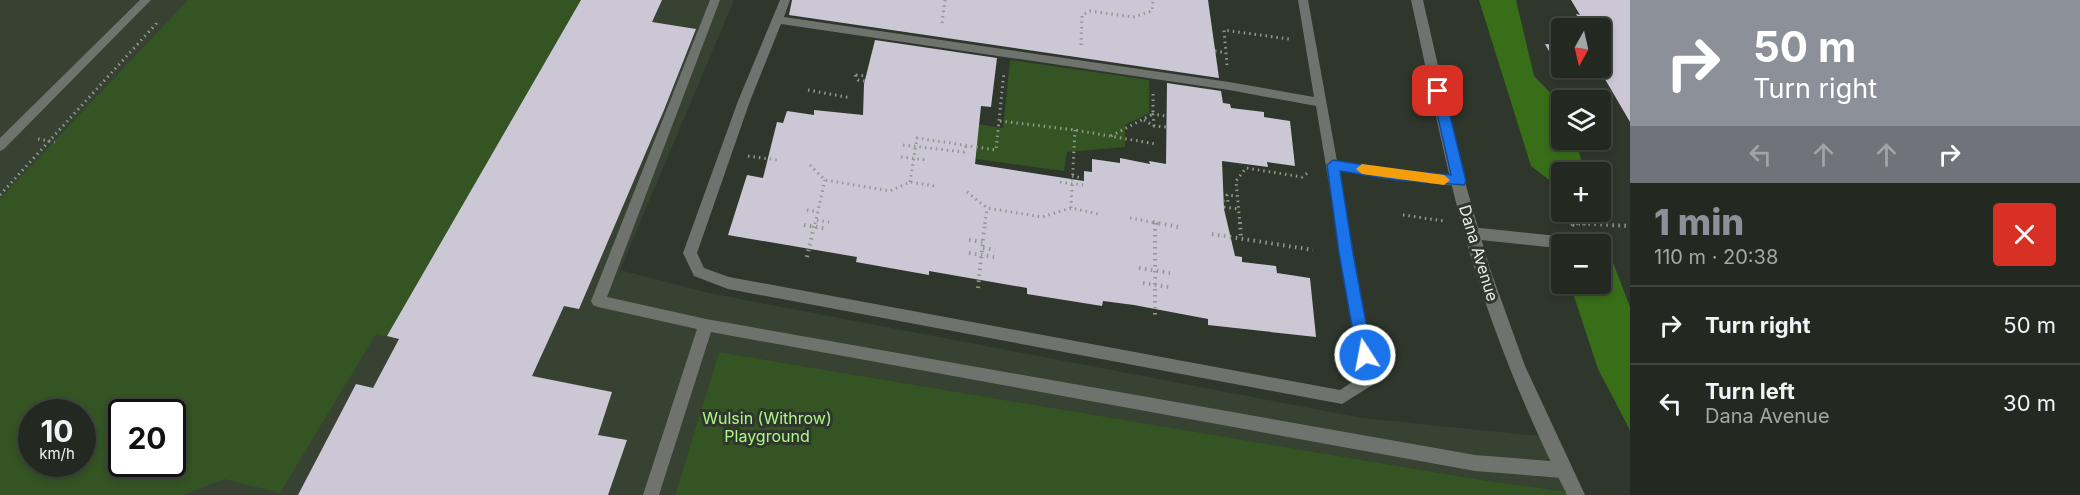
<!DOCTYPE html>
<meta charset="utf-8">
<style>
:root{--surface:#232921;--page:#2f352e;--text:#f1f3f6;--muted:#a3a6a5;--line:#40453f;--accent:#8c9099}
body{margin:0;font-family:Inter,sans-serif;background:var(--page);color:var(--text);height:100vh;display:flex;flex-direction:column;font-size:22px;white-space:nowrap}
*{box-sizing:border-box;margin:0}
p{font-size:20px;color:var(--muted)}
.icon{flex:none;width:33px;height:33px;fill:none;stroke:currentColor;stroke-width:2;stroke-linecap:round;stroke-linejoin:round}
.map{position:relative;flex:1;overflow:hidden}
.panel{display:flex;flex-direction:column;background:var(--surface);width:450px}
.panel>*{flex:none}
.top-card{background:#8c9099;color:#fff;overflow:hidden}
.needle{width:39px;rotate:188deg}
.fabs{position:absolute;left:1551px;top:18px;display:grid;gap:12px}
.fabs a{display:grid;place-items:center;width:60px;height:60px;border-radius:6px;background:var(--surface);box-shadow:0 3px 9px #0003,0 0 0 2px var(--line);font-size:30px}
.speed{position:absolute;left:18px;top:399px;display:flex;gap:12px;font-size:30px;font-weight:700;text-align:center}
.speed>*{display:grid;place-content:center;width:78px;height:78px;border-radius:50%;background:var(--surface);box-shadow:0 3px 9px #0003,0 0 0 2px var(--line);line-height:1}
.speed small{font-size:15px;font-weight:400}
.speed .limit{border:3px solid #111;border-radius:9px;background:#fff;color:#111}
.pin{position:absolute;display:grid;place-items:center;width:51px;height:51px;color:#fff;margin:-26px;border-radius:12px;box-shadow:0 3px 9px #0006}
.me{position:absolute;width:66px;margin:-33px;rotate:349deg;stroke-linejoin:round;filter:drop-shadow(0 0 4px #0008)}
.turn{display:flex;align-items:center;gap:21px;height:126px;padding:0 24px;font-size:27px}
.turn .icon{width:78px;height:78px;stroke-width:2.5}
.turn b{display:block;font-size:42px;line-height:51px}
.lanes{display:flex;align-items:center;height:57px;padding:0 24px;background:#0003;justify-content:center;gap:30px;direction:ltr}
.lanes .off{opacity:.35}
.round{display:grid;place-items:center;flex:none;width:63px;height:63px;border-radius:6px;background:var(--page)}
.summary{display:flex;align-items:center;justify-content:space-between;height:102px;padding:0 24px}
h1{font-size:36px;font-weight:800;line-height:45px;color:var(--accent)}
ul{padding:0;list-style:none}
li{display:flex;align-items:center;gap:18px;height:78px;padding:0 24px;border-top:2px solid var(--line)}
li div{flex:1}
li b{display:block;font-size:22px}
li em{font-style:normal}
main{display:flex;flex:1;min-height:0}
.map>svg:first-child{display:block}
.built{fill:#374233;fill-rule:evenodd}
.green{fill:#345424;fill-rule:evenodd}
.forest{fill:#386e18}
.building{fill:#cbc7d5}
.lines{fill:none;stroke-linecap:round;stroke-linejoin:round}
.path-far1{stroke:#929990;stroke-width:3;stroke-dasharray:1.5 4;stroke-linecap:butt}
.path{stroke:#929990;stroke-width:4;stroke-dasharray:1.5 4.5;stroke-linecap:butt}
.service{fill:#6f736e;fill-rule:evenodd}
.pedestrian{fill:#6f736e;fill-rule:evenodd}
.tertiary{fill:#6f736e;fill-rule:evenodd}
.route{fill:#1a73e8;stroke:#114b97;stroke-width:1.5}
.slow{fill:#f59e0b}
.labels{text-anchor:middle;stroke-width:6;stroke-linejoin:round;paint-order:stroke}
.street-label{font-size:16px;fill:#e8ede6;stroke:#2f372c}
.park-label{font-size:16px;fill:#adf78a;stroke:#2f372c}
</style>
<main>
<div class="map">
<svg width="1630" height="495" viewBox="0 0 1630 495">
<rect width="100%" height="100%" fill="#2f372c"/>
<!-- built -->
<path class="built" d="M0,0h734l-114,270 89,23 653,125 186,19 27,56 -93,-13 -763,-128 -44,143h-675zM32,412h50v52h-50zM122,412h50v52h-50z"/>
<!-- green -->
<path class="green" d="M188,0h435l-181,348 -66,-14 -96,159 -56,-14 -42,16h-182v-296zM32,412h50v52h-50zM122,412h50v52h-50z
M1010,60l139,20v33l-24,12v22l-58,5 -3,19 -88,-12 1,-17 -51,-9 -5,-18 82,13z
M719,352l763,128 93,13 1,2h-901z"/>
<!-- forest -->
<path class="forest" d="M1479,0h37l18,76 27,28 1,36h14l8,32h-22l-1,17 -30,-23z
M1606,244l24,63v123l-32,-61 -28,-85h30l1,-38z"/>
<!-- building -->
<path class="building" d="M581,0h81l-10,22 44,7 -32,81 -85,199 -15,-3 -32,70 80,16 -14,43 29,5 -19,55h-310l58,-111 17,4 26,-49 -12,-3z
M792,0h416l11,78 -430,-63z
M1571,0h59v122l-28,-48 -42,-3 -15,-27 17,1v23h38v-40h-16l-8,-14 4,1z
M875,40l122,18 -6,49 -10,-1 -6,58 109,17v-10l8,1v-13l28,4v-5l30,6 -1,-3 17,3 1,-81 54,8 2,12 7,1 1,4 33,4v5l26,4 5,45 -28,-4 1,5 -46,-6 2,48 11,47 7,1v5l34,4 1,7 33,5 6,59 -108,-12v-6l-74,-14 -31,-4 -1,5 -75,-12v-6l-98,-17v4l-73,-13 1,-5 -129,-22 19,-60 16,3 14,-56 6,1 4,-12 27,4v-5l49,5 1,-31z"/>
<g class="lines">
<!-- path-far1 -->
<path class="path-far1" d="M942,23l3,-23
M1081,45l1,-30 8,-4 43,6 19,-6 1,-11
M1215,51l11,2
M1227,65l-3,-35 65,9
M855,75l3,5 7,1
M856,75l10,1
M808,90l43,8
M1144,120l10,6 12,1
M1000,121l75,9 81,14
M1154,126l-1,-12 13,2
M1111,136l42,-22v-20
M38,139l17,3
M903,145l61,7 2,-6
M748,156l29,4
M901,157l26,3
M810,165l15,15 65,11 20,-9 25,4
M1072,176l11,2
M910,182l7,-44 79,12 8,-78
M1060,182l23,3
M967,192l20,16 55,9 29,-9 27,6
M0,195l156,-171 1,-4
M1223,201l5,1 -1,-7 10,1
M1224,207l14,2
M1071,208l4,-78
M807,210l11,2
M1403,215l41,6
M1130,218l31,6
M817,220l12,2
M815,224l10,-44
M985,224l2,-16
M1240,224l-4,-43 10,-13 56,9 8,-6
M1573,224h17"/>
<!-- path -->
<path class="path" d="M1153,222l25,5
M1240,222l1,17
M1155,223v94
M804,225l23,4
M1572,226l2,-3 56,3
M1212,234l101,16
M969,240l15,2
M983,248l12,2
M969,253l25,4
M807,257l8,-35
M1139,268l31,5
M1143,283l26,4
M978,288l7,-66"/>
<!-- service -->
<path class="service" d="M140,0h11l-147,149 -4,2v-13z
M710,0h10l-113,297 99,22 769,136 88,7 6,3 2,5 -2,5 -6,3 -88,-7 -764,-139 -52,163h-16l54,-166 -99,-22 -5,-2 -2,-4z
M780,0h10l-6,17 445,65 85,15 -16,-97h10l29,161 59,9 63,6 6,5 -6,5 -63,-6 -57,-9 37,208 -2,5 -32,20 -614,-115 -34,-13 -11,-23 55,-152zM781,24l448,66 87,16 45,270 -21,14 -611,-113 -25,-9 -7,-15 53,-152z"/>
<!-- pedestrian -->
<path class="pedestrian" d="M1471,227l86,9 5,2 2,4 -7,6 -86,-9 -5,-2 -2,-4 2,-4z"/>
<!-- tertiary -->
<path class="tertiary" d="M1411,0h12l40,175 26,91 36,100 60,129h-18c-37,-74 -69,-150 -93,-228 -27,-88 -43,-178 -63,-267z"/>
</g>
<!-- route -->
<path class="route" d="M1438,86l6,5 22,90 -2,4 -68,-5 -56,-9 13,82 19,102 -2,5 -5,2 -6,-2 -2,-5 -18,-102 -12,-88 6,-5 63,10 55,5 -19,-84z"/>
<!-- slow -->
<path class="slow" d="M1362,164l82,11 6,5 -6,5 -82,-11 -6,-5z"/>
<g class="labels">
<!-- street labels -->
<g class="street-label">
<text transform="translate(1479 253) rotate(73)" y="6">Dana Avenue</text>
</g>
<!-- park labels -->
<g class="park-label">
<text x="767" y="424">Wulsin (Withrow)<tspan x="767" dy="18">Playground</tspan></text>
</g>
</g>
</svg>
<div class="fabs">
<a><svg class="needle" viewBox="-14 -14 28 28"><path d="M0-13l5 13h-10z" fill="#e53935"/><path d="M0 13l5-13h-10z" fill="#a3a6a5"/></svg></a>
<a><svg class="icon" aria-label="layers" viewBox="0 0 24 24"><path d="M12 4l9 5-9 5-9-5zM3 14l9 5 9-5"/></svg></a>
<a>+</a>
<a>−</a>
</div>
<div class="speed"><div>10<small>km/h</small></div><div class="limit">20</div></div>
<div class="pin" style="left:1438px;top:91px;background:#d93025"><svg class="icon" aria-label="arrive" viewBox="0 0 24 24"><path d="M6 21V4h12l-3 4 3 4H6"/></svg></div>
<svg class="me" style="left:1365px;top:355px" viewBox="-20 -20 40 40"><circle r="17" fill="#1a73e8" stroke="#fff" stroke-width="3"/><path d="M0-11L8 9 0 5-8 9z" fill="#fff"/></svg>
</div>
<section class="panel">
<div class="top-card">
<div class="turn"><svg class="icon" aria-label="right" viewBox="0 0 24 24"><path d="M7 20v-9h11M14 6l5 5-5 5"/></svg><div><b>50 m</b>Turn right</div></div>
<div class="lanes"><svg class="icon off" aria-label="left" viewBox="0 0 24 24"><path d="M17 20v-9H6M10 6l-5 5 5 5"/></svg><svg class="icon off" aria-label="ahead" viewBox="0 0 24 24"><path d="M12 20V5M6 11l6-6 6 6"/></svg><svg class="icon off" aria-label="ahead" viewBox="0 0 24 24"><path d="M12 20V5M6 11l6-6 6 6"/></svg><svg class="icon" aria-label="right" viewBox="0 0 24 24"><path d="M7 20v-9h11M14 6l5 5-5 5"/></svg></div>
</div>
<div class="summary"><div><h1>1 min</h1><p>110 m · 20:38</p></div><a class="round" style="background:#d93025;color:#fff"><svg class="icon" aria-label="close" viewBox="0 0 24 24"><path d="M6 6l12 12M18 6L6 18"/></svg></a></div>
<ul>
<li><svg class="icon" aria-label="right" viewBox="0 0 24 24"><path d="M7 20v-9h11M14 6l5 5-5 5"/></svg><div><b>Turn right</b></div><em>50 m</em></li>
<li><svg class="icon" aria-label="left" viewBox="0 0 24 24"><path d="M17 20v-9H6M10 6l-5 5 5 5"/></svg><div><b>Turn left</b><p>Dana Avenue</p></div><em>30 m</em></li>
</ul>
</section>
</main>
